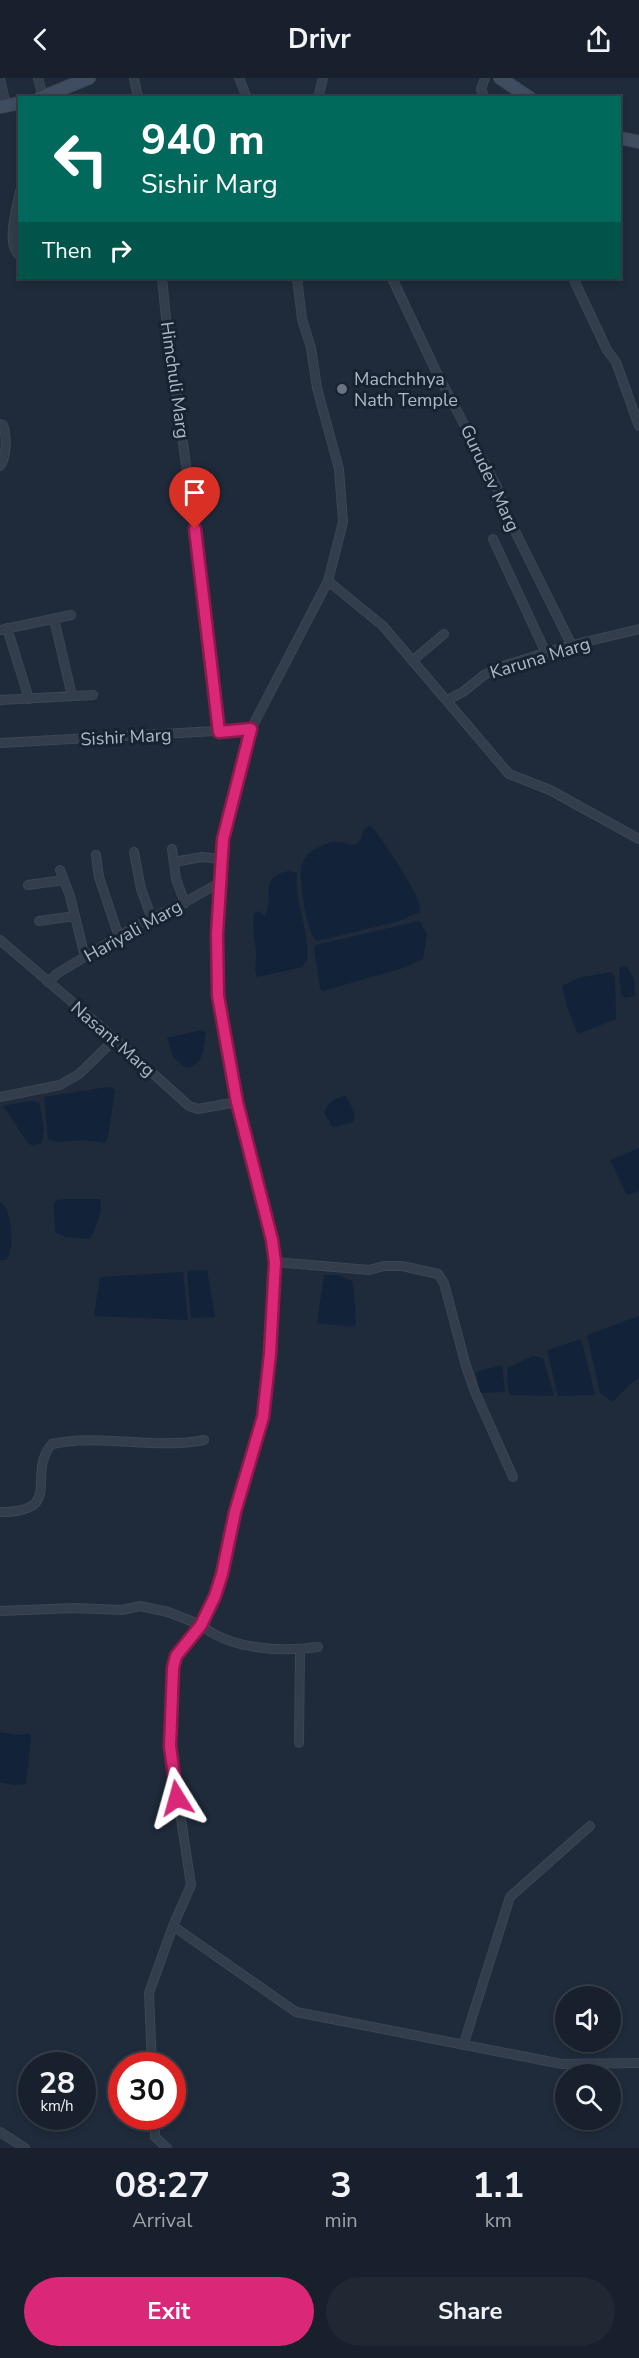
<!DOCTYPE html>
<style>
:root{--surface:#17202c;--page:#202834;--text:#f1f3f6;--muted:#9ea3a9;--line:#363e48;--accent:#db2777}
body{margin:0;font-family:"Nunito Sans",sans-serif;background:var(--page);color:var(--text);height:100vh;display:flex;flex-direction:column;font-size:22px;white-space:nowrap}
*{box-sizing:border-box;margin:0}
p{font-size:20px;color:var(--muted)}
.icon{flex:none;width:33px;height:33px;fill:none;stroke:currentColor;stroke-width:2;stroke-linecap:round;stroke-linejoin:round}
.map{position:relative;height:2070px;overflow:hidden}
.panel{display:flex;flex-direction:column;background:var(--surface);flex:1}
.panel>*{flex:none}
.banner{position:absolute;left:18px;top:18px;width:603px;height:183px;border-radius:0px;box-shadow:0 3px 9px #0003,0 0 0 2px var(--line);background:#00695c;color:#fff;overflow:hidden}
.controls{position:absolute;left:555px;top:1908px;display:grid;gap:12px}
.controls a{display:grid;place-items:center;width:66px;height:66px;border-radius:50%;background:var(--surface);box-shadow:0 3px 9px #0003,0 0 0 2px var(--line);font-size:30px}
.speed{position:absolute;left:18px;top:1974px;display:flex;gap:12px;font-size:30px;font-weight:700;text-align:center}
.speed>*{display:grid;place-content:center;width:78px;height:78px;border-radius:50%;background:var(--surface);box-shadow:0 3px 9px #0003,0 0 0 2px var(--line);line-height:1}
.speed small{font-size:15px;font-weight:400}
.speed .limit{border:9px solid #d22;background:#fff;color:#111}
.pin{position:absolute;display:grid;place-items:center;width:51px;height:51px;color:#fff;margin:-62px -26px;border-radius:50% 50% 50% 0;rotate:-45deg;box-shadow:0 0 6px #0007}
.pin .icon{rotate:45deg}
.me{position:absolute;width:66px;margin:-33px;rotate:352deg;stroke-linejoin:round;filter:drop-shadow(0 0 4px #0008)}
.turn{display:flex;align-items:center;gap:21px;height:126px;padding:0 24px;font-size:27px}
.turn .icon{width:78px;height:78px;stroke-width:2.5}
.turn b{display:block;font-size:42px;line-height:51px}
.then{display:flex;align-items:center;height:57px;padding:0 24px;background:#0003;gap:12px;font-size:22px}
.eta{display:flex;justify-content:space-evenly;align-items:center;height:102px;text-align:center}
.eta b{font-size:36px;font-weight:700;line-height:42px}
.cta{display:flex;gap:12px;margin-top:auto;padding:12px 24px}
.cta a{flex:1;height:69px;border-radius:36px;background:var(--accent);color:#fff;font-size:24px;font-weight:700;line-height:69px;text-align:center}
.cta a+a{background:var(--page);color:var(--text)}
header{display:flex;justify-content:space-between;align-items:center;height:78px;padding:0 24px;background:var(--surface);font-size:27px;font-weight:700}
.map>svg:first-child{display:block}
.water{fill:#112239}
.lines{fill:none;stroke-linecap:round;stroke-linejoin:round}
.street-casing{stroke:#3c4655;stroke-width:10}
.secondary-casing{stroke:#3c4655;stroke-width:14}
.street{stroke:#333d4b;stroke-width:8}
.secondary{stroke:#404c5f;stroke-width:12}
.route-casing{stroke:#8e194d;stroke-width:15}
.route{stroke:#db2777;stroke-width:10}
.worship-dot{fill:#6b7280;stroke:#182230;stroke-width:2}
.labels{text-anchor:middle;stroke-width:6;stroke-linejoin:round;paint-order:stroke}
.poi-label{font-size:18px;fill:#adb8c8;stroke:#182230;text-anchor:start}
.street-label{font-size:18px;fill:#adb8c8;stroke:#182230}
</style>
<header><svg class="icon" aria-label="back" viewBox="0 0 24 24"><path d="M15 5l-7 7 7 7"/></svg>Drivr<svg class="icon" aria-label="share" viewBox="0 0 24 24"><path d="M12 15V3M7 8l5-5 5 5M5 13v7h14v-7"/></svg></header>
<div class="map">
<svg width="639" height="2070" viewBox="0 0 639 2070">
<rect width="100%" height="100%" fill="#1f2b3b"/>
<!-- water -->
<path class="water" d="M370,748c8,4 47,66 49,77 1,3 1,6 1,9l-24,10 -80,19c-9,-9 -17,-60 -15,-73 1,-8 7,-15 14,-19 4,-2 11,-6 17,-7 16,-3 26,14 32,-13z
M288,793l9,2c-3,30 13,57 10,87l-5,7 -45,10c-4,-8 0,-15 -1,-24 -1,-13 -4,-25 -2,-39l4,-3 7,5c10,-22 -7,-38 23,-45z
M419,843l8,13 -4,25 -20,9 -80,23 -3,-3 -6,-40 2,-3z
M624,888l3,1 7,12 1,17 -10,2 -4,-3 -2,-27z
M611,894l4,6 1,41 -38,15 -11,-27 -5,-21 16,-8z
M202,952l4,2c-3,15 -1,33 -20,36l-13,-11 -6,-19z
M108,1009l5,1 2,3 -7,46 -3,6 -24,-3 -23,2 -10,-3 -4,-42z
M346,1018l9,18 -2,8 -20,5 -9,-14c4,-11 10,-15 22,-17z
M29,1023l10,1 5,27 -2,14 -9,3 -5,-3 -25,-37z
M639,1070v43l-12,4 -17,-35z
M65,1121h35c4,11 -5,30 -10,40l-24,-2 -11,-5 -1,-28 3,-4z
M0,1124c13,7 15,48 6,58h-6z
M207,1192l8,47 -24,1 -4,-47z
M183,1194l5,48 -94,-4 6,-39z
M324,1197h14l15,6 3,40 -2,6 -37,-4z
M639,1238v62l-10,7 -16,17 -13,-9 -13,-58z
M581,1261l14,56 -37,1 -11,-46z
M533,1278l10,2 11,38 -45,-1 -2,-27z
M502,1287l3,27 -26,1 -3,-21z
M0,1654l16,3 13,-1 2,3 -5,47 -13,1 -13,-3z"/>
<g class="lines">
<defs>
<path id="street" d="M38,0l5,19
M134,0l4,20
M239,0l8,20
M0,1l6,26
M318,20l5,-20
M485,20l-4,-9 4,-11
M20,113c-3,16 -15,54 0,65
M162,200l4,40 35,257 18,157
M392,200l43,91 62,118 9,26 66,133
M573,200l34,72 9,12 23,64
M0,346l3,1c4,11 4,32 -3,41
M493,461l53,114
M328,503l55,45 126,148 41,16 89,49
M54,541l18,77
M7,550l22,71
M0,552l71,-15
M412,583l32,-27
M0,622l93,-5
M447,622l16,-8 21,-17 19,-9 57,-18 79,-19
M0,665l251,-14
M172,771l4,30 9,24
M134,774l7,37 11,30
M96,777l3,22 20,60
M174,784l28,-5 20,2
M60,792l10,26 15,61
M28,807l36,-5
M39,843l36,-5
M0,862l115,99 74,67 9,3 39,-7
M48,904l10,-9 80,-48 49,-24 32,-18
M0,1019l60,-12 19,-11 36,-35
M275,1184l94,8 15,-4h18l36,8 6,9 22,83 9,26 38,85
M0,1434c66,0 25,-37 52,-68 49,-11 102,6 152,-4
M0,1533l75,-3 47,2 18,-4 28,6 33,13 21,-51 13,-62 28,-95 7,-62 5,-93 -3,-22 -44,-180 -10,-64 -1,-62 6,-95 28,-110 77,-148 15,-59 -4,-53 -22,-81 -6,-40 -9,-29 -5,-41
M299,1665l1,-94
M173,1848l123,86 266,52 77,-1
M464,1965l46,-146 80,-71
M152,1988l-3,-73 24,-67 18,-41 -21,-139 3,-78 2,-12 26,-31c30,25 80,27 117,22
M155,2038v21l12,11
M0,2054l25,16"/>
<path id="secondary" d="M500,0l30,20
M40,20l49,-20
M0,29l20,-4
M620,60l19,4"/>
</defs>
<!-- street casing -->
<use href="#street" class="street-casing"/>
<!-- secondary casing -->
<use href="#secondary" class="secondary-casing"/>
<!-- street -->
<use href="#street" class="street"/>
<!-- secondary -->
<use href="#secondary" class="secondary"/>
</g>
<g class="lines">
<defs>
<path id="route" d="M177,1720l-7,-52 3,-78 3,-12 25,-31 14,-29 7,-22 13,-62 28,-95 7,-63 5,-92 -3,-22 -35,-138 -19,-106 -1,-62 6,-95 28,-110 -32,3 -24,-203"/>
</defs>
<!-- route casing -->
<use href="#route" class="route-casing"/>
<!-- route -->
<use href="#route" class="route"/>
</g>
<!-- markers -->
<circle class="worship-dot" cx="342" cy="311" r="6"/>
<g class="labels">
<!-- poi labels -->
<g class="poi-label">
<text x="354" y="307">Machchhya<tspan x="354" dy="21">Nath Temple</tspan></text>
</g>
<!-- street labels -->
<g class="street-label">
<text transform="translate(175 302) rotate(82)" y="6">Himchuli Marg</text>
<text transform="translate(490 400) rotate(65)" y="6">Gurudev Marg</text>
<text transform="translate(540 580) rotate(-17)" y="6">Karuna Marg</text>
<text transform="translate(126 659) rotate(-3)" y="6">Sishir Marg</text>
<text transform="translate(133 853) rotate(-29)" y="6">Hariyali Marg</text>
<text transform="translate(113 961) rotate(41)" y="6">Nasant Marg</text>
</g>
</g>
</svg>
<div class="controls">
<a><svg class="icon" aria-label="sound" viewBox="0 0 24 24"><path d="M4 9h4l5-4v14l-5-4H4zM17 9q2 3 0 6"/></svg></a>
<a><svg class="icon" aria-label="search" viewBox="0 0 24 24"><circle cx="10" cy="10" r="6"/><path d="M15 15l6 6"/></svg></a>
</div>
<div class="speed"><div>28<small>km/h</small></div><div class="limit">30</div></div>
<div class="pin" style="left:195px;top:451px;background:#d93025"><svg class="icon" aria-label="arrive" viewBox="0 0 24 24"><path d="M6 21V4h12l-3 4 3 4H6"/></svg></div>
<svg class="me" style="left:177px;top:1720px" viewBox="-20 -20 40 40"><path d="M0-17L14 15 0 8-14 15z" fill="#db2777" stroke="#fff" stroke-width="4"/></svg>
<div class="banner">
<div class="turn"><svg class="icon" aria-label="left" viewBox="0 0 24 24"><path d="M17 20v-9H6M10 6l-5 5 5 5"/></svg><div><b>940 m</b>Sishir Marg</div></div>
<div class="then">Then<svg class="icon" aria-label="right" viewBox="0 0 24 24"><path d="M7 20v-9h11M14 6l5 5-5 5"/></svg></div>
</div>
</div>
<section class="panel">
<div class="eta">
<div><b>08:27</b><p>Arrival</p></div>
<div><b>3</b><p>min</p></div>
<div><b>1.1</b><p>km</p></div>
</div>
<div class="cta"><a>Exit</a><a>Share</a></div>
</section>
